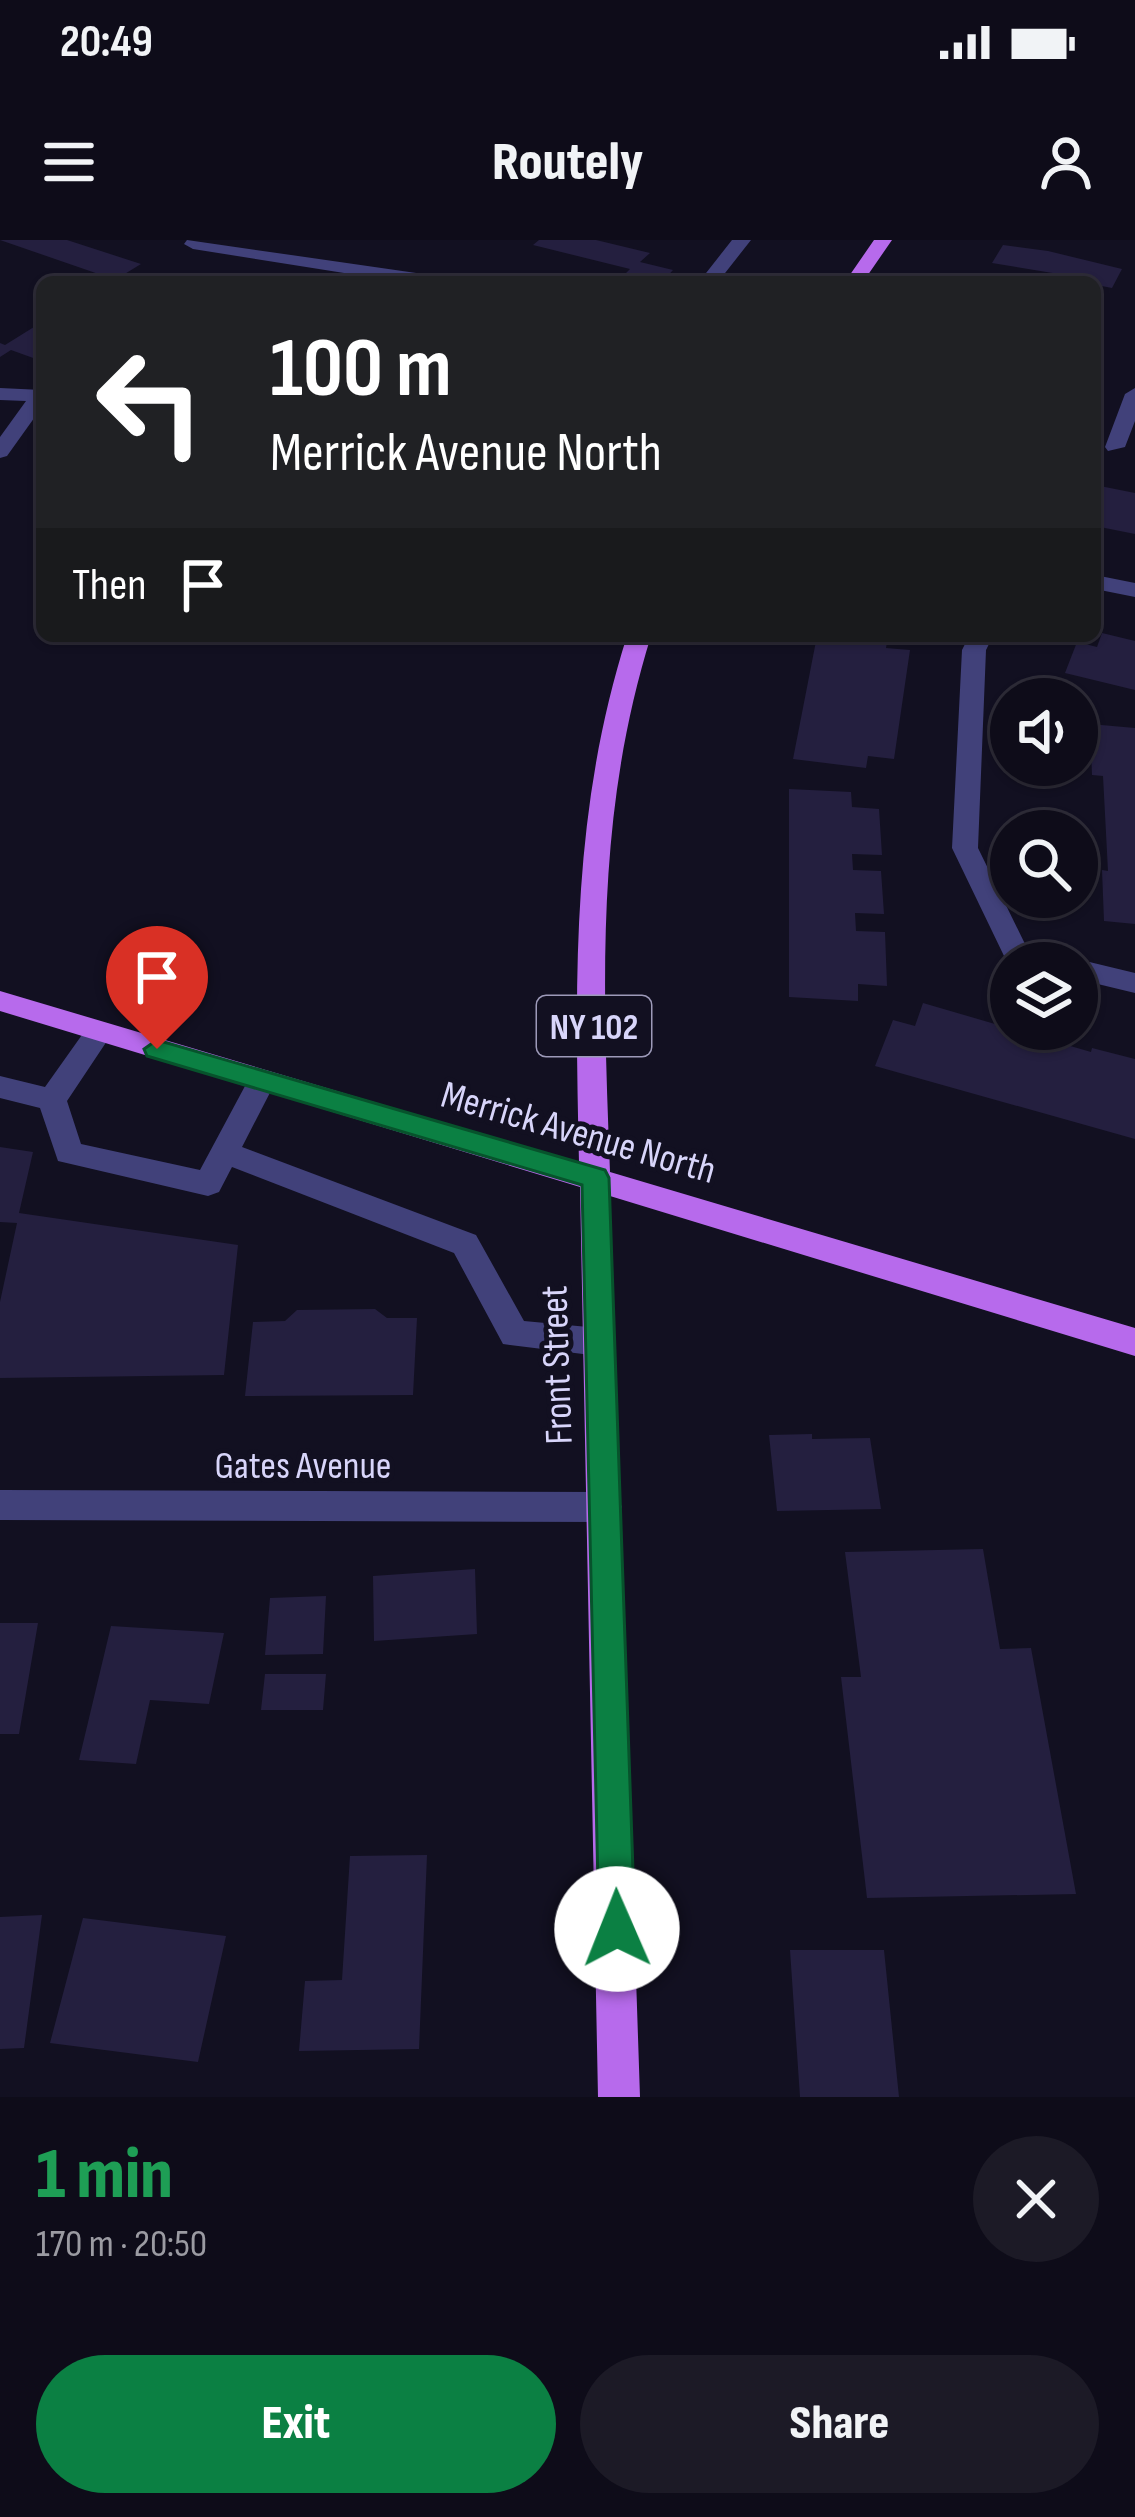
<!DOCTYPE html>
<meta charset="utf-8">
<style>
:root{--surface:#0e0c19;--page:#1c1a26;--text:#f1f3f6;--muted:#9b9ba2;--line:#2e2c38;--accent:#0b8043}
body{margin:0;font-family:"Sofia Sans Condensed",sans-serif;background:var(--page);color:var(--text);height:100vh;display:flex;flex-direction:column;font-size:45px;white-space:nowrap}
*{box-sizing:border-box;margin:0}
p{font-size:39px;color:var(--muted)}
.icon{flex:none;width:66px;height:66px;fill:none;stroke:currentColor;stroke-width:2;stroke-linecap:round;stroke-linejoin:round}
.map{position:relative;height:1857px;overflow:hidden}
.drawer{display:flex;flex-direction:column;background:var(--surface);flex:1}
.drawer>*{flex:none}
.banner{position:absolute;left:36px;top:36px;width:1065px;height:366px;border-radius:18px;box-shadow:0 3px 9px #0004,0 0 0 3px var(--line);background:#202124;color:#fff;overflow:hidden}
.buttons{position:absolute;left:990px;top:438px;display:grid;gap:24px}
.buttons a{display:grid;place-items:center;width:108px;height:108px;border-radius:50%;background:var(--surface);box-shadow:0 3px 9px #0004,0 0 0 3px var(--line);font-size:60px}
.pin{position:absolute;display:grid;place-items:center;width:102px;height:102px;color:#fff;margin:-123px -51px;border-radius:50% 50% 50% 0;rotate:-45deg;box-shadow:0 0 12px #0007}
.pin .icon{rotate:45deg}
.me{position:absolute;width:132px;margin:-66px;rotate:359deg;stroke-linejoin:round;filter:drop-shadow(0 0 9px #0008)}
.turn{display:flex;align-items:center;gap:42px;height:252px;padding:0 36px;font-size:54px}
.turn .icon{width:156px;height:156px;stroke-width:2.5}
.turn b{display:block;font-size:84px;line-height:102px}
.then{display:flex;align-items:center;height:114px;padding:0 36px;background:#0003;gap:24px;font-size:45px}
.round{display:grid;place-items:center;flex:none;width:126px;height:126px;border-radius:63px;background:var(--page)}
.head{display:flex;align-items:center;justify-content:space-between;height:204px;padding:0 36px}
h1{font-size:72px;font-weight:800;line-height:90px;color:#1e9e55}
.primary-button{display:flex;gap:24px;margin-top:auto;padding:24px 36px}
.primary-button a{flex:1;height:138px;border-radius:72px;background:var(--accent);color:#fff;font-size:48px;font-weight:800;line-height:138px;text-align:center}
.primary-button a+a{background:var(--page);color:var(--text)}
.status{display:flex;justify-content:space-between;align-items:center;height:84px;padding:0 60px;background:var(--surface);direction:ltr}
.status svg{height:33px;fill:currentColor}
header{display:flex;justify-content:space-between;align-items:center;height:156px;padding:0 36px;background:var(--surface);font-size:54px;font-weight:800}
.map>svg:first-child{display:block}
.building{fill:#241f3f}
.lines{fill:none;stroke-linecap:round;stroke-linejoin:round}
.minor{fill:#41417a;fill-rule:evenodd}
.major{fill:#b76aec;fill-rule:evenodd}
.route{fill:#0b8043;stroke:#07532c;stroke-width:3}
.labels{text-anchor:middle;stroke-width:10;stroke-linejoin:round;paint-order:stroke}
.shield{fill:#121021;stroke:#9d9ab9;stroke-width:3}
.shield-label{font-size:36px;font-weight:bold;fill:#d8d5fa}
.street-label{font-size:39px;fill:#d8d5fa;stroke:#121021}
</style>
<div class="status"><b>20:49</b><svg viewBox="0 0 49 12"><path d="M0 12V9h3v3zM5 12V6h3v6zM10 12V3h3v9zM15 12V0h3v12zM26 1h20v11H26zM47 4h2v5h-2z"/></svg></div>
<header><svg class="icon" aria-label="menu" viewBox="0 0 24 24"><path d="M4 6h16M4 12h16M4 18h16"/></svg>Routely<svg class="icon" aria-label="person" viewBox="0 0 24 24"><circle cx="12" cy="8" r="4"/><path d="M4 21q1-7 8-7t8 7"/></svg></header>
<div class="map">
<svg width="1135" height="1857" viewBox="0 0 1135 1857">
<rect width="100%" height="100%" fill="#121021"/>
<!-- building -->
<path class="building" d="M0,0h67l74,24 -18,11 17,7h-31l4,-3z
M539,0h57l54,13 -10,9 33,8 -11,12h-45l13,-13 -97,-24z
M1003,5l45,6 74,18 -10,19 -31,-6 2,-4 -91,-15z
M42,82v33l-6,4 -25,-9 -11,7v-14l5,2z
M1095,245l40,8v41l-40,-8z
M1102,393l33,8v49l-70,-17 12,-31 20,5z
M817,396h71l-2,12 24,2 -16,109 -26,-3 -2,12 -73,-9z
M1090,484l45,4v196l-31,-3 -2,-51 6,1 -5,-95 -11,-1z
M789,549l62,3 1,15 27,2 3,46 -30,-1 1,16 28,1 3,43 -29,-1 1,18 29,1 2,54 -29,-2v17l-69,-4z
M923,763l168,49 1,-4 43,11v80l-260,-73 18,-46 22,6z
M0,907l33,5 -14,61 219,32 -14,130 -224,3v-76l17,-79 -17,-1z
M375,1069l12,9h30l-4,77 -168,1 8,-74 32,-1 12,-11z
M812,1194v5l58,-1 11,71 -104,2 -8,-76z
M983,1309l17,100 31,-1 45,246 -209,4 -26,-221h20l-16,-125z
M475,1329l2,65 -103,7 -1,-65z
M326,1356l-3,58 -58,1 5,-57z
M0,1383h38l-19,111h-19z
M111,1386l113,7 -15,71 -59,-4 -14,64 -57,-4z
M265,1434h61l-3,36h-62z
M427,1615l-8,194 -120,2 6,-70 37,-1 8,-124z
M42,1675l-18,133 -24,1v-132z
M83,1678l143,18 -28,126 -148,-19z
M790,1710h94l15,147h-99z"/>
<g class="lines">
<!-- minor -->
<path class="minor" d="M187,0l250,36 9,6h-45l-208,-33 -9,-5z
M732,0h19l-33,42h-19z
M0,148l42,2v17l-35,49 -7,2v-21l26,-36 -26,-1z
M1135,148v33l-10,26 -17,4 -3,-4 20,-53z
M1095,335l40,8v14l-40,-8z
M969,396h24l-7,14 -8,198 47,96 40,12 3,6 9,-3 58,14v20l-58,-14v-16h-55l-17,-5 -53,-110 10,-198z
M99,782l14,10 -46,69 14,43 119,26 52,-97h20l4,8 -34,66 234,88 48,86 75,7 11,4 5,10 -5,10 -11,4 -96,-12 -49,-91 -222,-86 -13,25 -11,4 -150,-35 -18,-53 -40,-10v-22l45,11 44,-62z
M0,1250l605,2 12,4 5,11 -5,11 -12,4 -605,-2z"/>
<!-- major -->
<path class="major" d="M874,0h18l-29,42h-18z
M627,396h24c-56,179 -48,351 -41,536l525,156v28l-525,-160 30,901h-42l-18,-910 -580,-176v-20l579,172c-4,-183 -8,-351 48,-527z"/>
</g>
<!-- route -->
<path class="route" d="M157,800l448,130 4,8 26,751 -5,13 -13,5 -13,-5 -5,-13 -17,-744 -435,-129 -3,-7z"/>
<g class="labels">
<!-- shield labels -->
<rect class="shield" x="537" y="756" width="114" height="60" rx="9"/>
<g class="shield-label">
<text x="594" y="799">NY 102</text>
</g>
<!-- street labels -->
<g class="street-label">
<text transform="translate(579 891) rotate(16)" y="14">Merrick Avenue North</text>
<text transform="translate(555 1125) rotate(-92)" y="14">Front Street</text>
<text x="303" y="1238">Gates Avenue</text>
</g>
</g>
</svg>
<div class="buttons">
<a><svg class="icon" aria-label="sound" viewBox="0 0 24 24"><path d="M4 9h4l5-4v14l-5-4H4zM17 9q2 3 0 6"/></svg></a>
<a><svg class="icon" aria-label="search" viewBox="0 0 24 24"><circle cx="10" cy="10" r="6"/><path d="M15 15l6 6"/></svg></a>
<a><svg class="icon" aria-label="layers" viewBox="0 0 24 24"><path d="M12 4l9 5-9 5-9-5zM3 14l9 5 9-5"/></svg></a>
</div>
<div class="pin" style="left:157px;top:809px;background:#d93025"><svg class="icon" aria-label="arrive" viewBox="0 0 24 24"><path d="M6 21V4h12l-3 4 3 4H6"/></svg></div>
<svg class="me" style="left:617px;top:1689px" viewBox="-20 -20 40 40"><circle r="19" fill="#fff"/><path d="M0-13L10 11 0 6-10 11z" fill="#0b8043"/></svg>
<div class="banner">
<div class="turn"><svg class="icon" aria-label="left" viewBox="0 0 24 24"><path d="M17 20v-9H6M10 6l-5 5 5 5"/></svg><div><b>100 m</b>Merrick Avenue North</div></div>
<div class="then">Then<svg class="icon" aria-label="arrive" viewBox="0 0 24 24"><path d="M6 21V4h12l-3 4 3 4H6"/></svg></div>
</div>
</div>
<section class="drawer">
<div class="head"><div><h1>1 min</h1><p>170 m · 20:50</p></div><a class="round"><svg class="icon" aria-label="close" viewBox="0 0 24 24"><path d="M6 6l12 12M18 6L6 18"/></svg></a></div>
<div class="primary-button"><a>Exit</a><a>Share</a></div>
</section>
